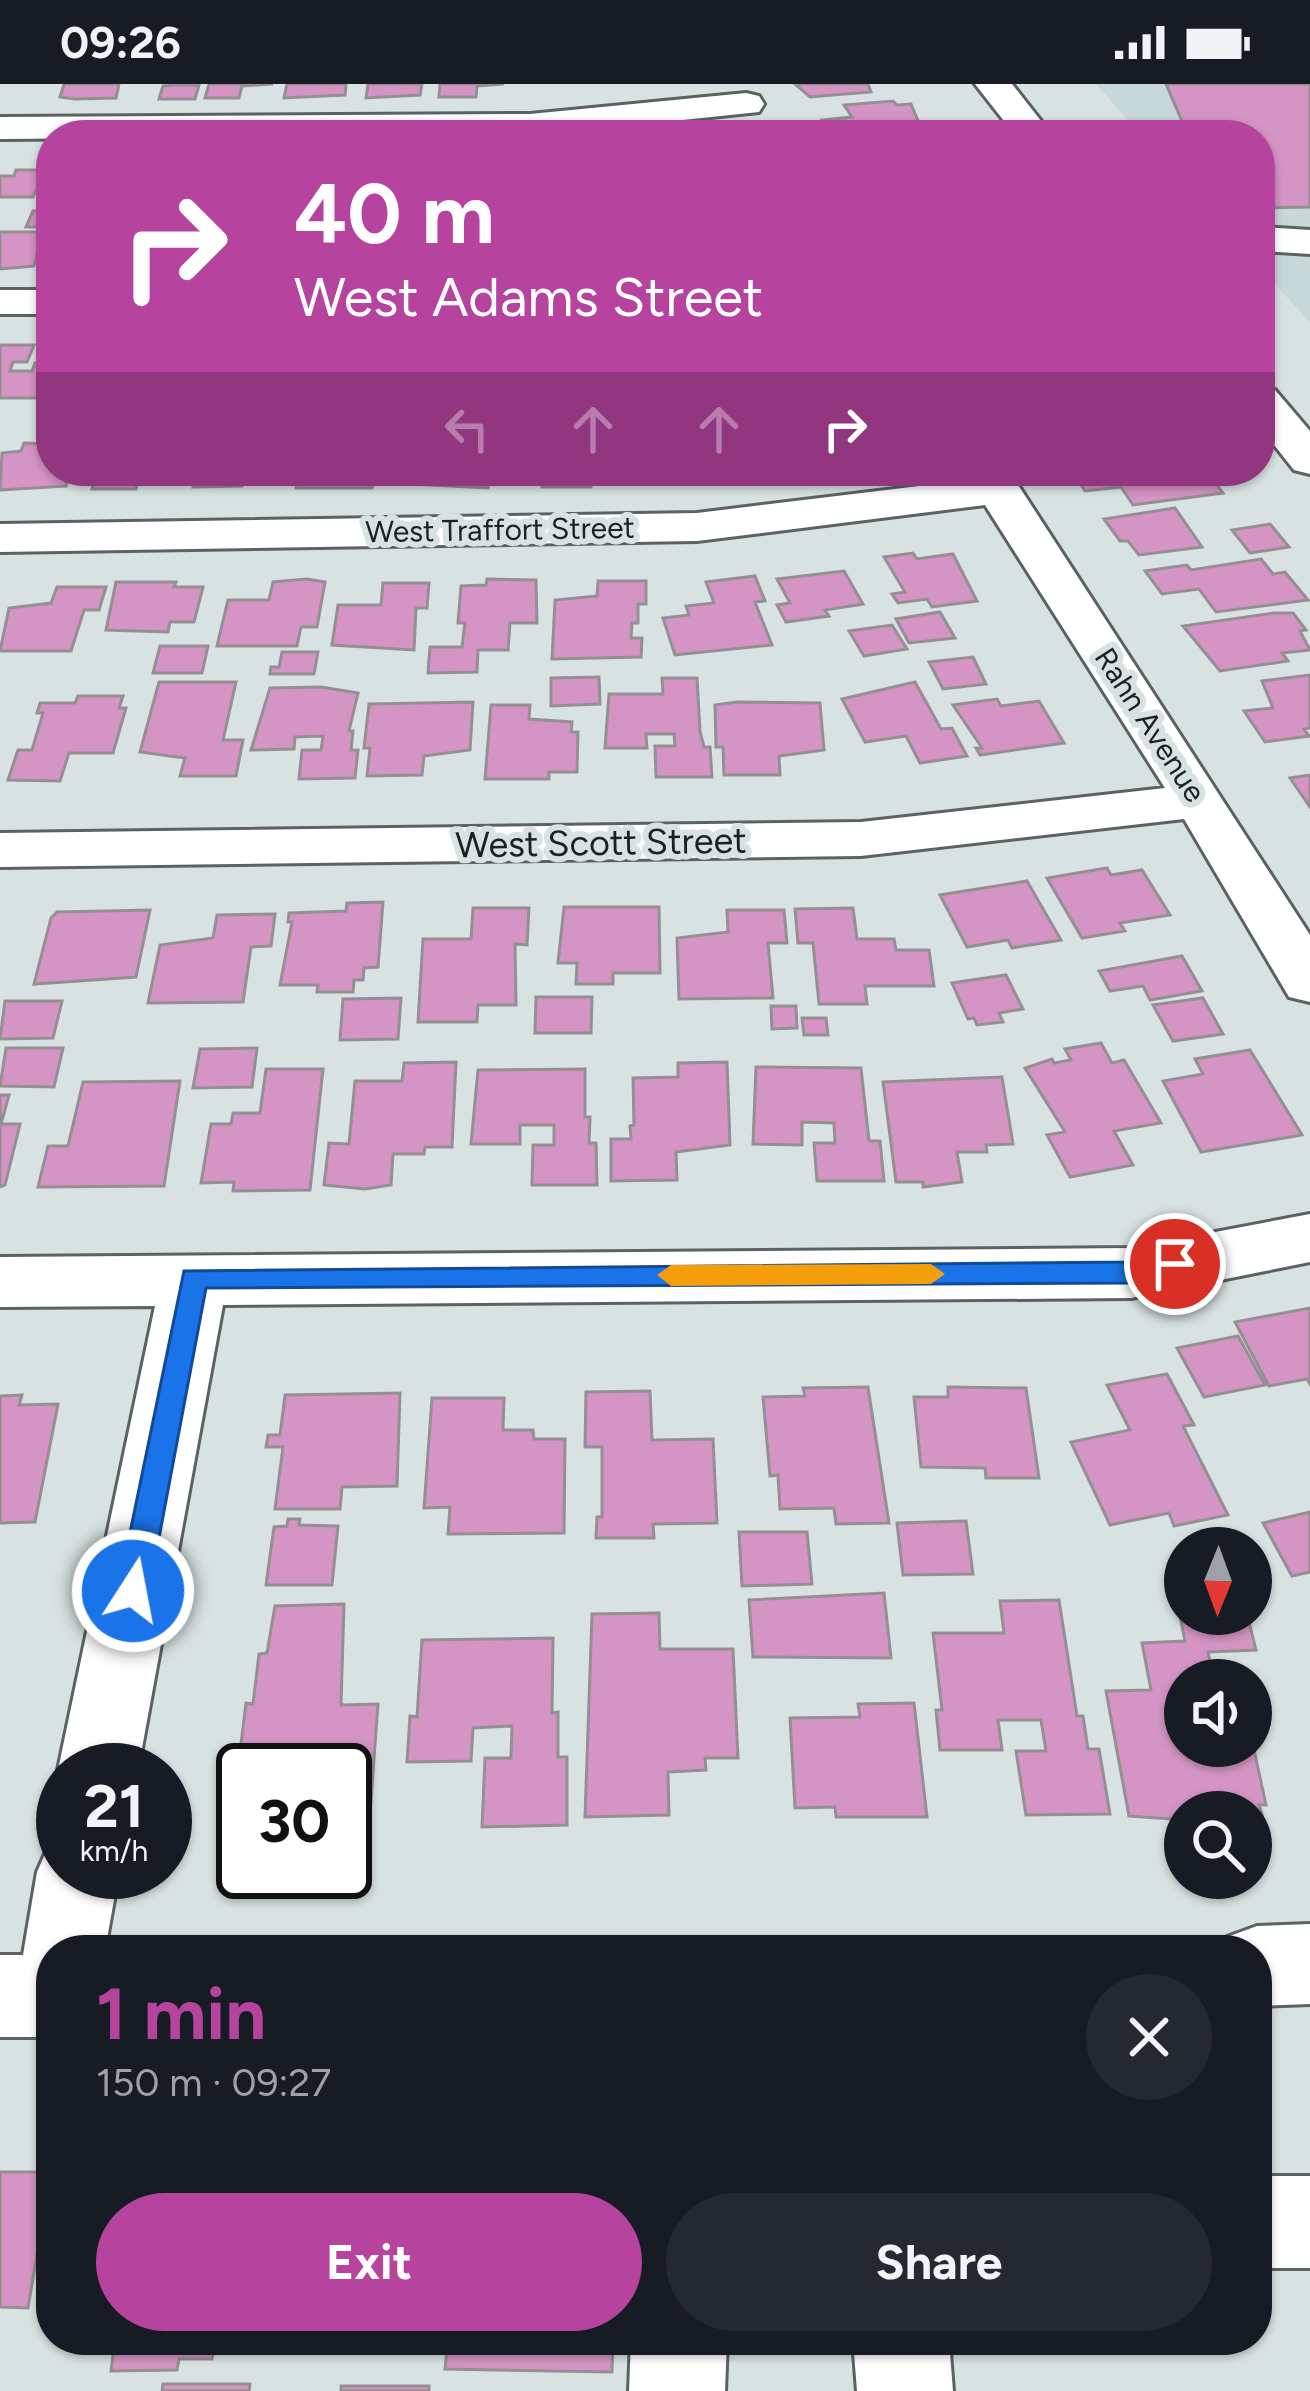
<!DOCTYPE html>
<meta charset="utf-8">
<style>
:root{--surface:#171b24;--page:#242831;--text:#f1f3f6;--muted:#9ea1a6;--accent:#b6449f}
body{margin:0;font-family:Figtree,sans-serif;background:var(--page);color:var(--text);height:100vh;display:flex;flex-direction:column;font-size:45px;white-space:nowrap}
*{box-sizing:border-box;margin:0}
p{font-size:39px;color:var(--muted)}
.icon{flex:none;width:66px;height:66px;fill:none;stroke:currentColor;stroke-width:2;stroke-linecap:round;stroke-linejoin:round}
.map{position:relative;flex:1;overflow:hidden}
.details{position:absolute;left:36px;top:1851px;width:1236px;height:420px;display:flex;flex-direction:column;background:var(--surface);border-radius:48px;box-shadow:0 3px 9px #0004}
.details>*{flex:none}
.guide{position:absolute;left:36px;top:36px;width:1239px;height:366px;border-radius:48px;box-shadow:0 3px 9px #0004;background:#b6449f;color:#fff;overflow:hidden}
.needle{width:78px;rotate:181deg}
.buttons{position:absolute;left:1164px;top:1443px;display:grid;gap:24px}
.buttons a{display:grid;place-items:center;width:108px;height:108px;border-radius:50%;background:var(--surface);box-shadow:0 3px 9px #0004;font-size:60px}
.speed{position:absolute;left:36px;top:1659px;display:flex;gap:24px;font-size:60px;font-weight:700;text-align:center}
.speed>*{display:grid;place-content:center;width:156px;height:156px;border-radius:50%;background:var(--surface);box-shadow:0 3px 9px #0004;line-height:1}
.speed small{font-size:30px;font-weight:400}
.speed .limit{border:6px solid #111;border-radius:18px;background:#fff;color:#111}
.pin{position:absolute;display:grid;place-items:center;width:102px;height:102px;color:#fff;margin:-51px;border:6px solid #fff;border-radius:50%;box-shadow:0 3px 12px #0007}
.me{position:absolute;width:132px;margin:-66px;rotate:11deg;stroke-linejoin:round;filter:drop-shadow(0 0 9px #0008)}
.turn{display:flex;align-items:center;gap:42px;height:252px;padding:0 60px;font-size:54px}
.turn .icon{width:156px;height:156px;stroke-width:2.5}
.turn b{display:block;font-size:84px;line-height:102px}
.lanes{display:flex;align-items:center;height:114px;padding:0 60px;background:#0003;justify-content:center;gap:60px;direction:ltr}
.lanes .off{opacity:.35}
.round{display:grid;place-items:center;flex:none;width:126px;height:126px;border-radius:63px;background:var(--page)}
.headline{display:flex;align-items:center;justify-content:space-between;height:204px;padding:0 60px}
h1{font-size:72px;font-weight:700;line-height:90px;color:var(--accent)}
.primary-button{display:flex;gap:24px;margin-top:auto;padding:24px 60px}
.primary-button a{flex:1;height:138px;border-radius:72px;background:var(--accent);color:#fff;font-size:48px;font-weight:700;line-height:138px;text-align:center}
.primary-button a+a{background:var(--page);color:var(--text)}
.status{display:flex;justify-content:space-between;align-items:center;height:84px;padding:0 60px;background:var(--surface);direction:ltr}
.status svg{height:33px;fill:currentColor}
.map>svg:first-child{display:block}
.built{fill:#c6d9d8}
.building{fill:#d595c4;stroke:#958f93;stroke-width:3}
.lines{fill:none;stroke-linecap:round;stroke-linejoin:round}
.minor-casing{stroke:#5a6262;stroke-width:6}
.minor{fill:#fff;fill-rule:evenodd}
.route{fill:#1a73e8;stroke:#114b97;stroke-width:3}
.slow{fill:#f59e0b}
.labels{text-anchor:middle;stroke-width:12;stroke-linejoin:round;paint-order:stroke}
.far-street-label{font-size:30px;fill:#1d2020;stroke:#d9e2e2}
.street-label{font-size:36px;fill:#1d2020;stroke:#d9e2e2}
</style>
<div class="status"><b>09:26</b><svg viewBox="0 0 49 12"><path d="M0 12V9h3v3zM5 12V6h3v6zM10 12V3h3v9zM15 12V0h3v12zM26 1h20v11H26zM47 4h2v5h-2z"/></svg></div>
<div class="map">
<svg width="1310" height="2307" viewBox="0 0 1310 2307">
<rect width="100%" height="100%" fill="#d9e2e2"/>
<!-- built -->
<path class="built" d="M1096,0h214v239l-50,-56v-132h-119z"/>
<!-- building -->
<path class="building" d="M64,0h55l-3,14 -41,1 -15,-2z
M209,0h64l-31,2 -3,12h-34z
M287,0h59l-1,11 -61,3z
M368,0h54l-2,11 -54,3z
M440,0h64l-27,2 -1,11h-37z
M795,0h73l3,8 -61,5z
M1166,0h144v123l-50,1v-73h-72z
M175,1h24l-4,14h-36l4,-13z
M893,17l4,4 14,-1 8,19 -88,10 -9,-13 30,-3 -8,-12z
M16,86h30l-13,27h-33v-21h14z
M33,127h18v16h-25z
M0,148h42l-8,34 -34,3z
M0,261h34l-7,17h-14l-3,9h22l3,-8h16v35h-51z
M24,359l27,1v27h19l-4,15 -66,4 2,-37 19,-2z
M98,387h43l-5,18h-44z
M197,387h68l-21,2 -2,13 -49,1z
M300,387h76l-4,17h-76z
M412,387h78l-2,17 -77,-4z
M543,387h49l-1,16h-49z
M601,387h49v12l-49,1z
M1072,387h134l17,22 -90,12 -12,-18 -36,4z
M1175,424l27,39 -63,8 -11,-14h-8l-16,-22z
M1270,440l19,23 -39,6 -18,-23z
M913,469l4,6 36,-5 24,47 -45,6 -5,-8 -29,4 -6,-9 13,-2 -21,-35z
M1261,475l12,15 12,-2 23,28 -92,12 -17,-23 -37,5 -17,-23 42,-6 4,5z
M844,487l19,33 -38,6 4,6 -43,6 -9,-17 13,-2 -13,-24z
M755,492l10,25 -10,1 17,43 -97,10 -12,-37 26,-3 -3,-9 28,-3 -8,-21z
M307,495l18,3 -8,45h-16l-4,19h-80l11,-46h41l4,-18z
M487,495l49,1 1,43h-27l-2,27h-30l-1,22 -49,1 2,-26h32l3,-24h-7l3,-37 25,-1z
M598,497h48v23h-8v19h-6l-1,15h11l-1,19 -89,2 3,-59 42,-4z
M116,498h60l-2,5h29l-9,35h-24l-2,10 -62,-2z
M383,499h46l-2,25h-11l-2,42 -82,-5 6,-40h43z
M57,503h49l-7,23h-15l-13,41h-71l9,-43 42,-5z
M940,528l15,26 -46,5 -13,-24z
M1274,529h19l13,17 -6,1 10,19 -28,3 6,8 -68,10 -37,-45z
M892,541l15,24 -43,7 -15,-25z
M160,562h48l-6,27h-49z
M282,568h36l-4,22h-44l1,-7h8z
M973,573l13,27 -43,5 -14,-27z
M1310,591v53l-6,1 5,7 -44,6 -21,-31 29,-3 -11,-27z
M599,593l1,27 -49,2v-28z
M662,594h35l3,53 4,16h6l2,30h-56l-1,-31h20l-1,-12h-28l1,14h-42l4,-54h54z
M159,598h77l-13,58h20l-7,36h-56l5,-18 -45,-6z
M915,598l26,47 11,-1 15,28 -47,7 -14,-27 -41,6 -23,-43z
M321,603l37,6 -9,38h4l-2,19h7l-3,28 -56,1 3,-29h19l2,-14 -28,1 -1,12 -43,1 19,-62z
M78,612h45l-4,12h7l-13,45h-44l-9,28 -52,-1 10,-30h14l11,-37h-6l3,-10h35z
M997,615l4,7 38,-5 25,42 -84,12 -4,-7h6l-29,-43z
M473,618l-3,48 -46,6 -2,19 -55,1 3,-28h-6l5,-44z
M737,618l83,1 4,47 -45,6 1,19h-56l-1,-28h-7l-1,-42z
M491,621h39l-1,14 43,3 -1,10h7l-1,40h-28v7h-64z
M1310,691v32l-20,-29z
M1107,784l4,7 31,-5 28,45 -50,8 5,8 -43,7 -35,-60z
M1027,797l34,59 -49,8 -4,-8 -41,7 -27,-52z
M383,818l-5,65 -14,1 -1,12h-9l-1,12h-36l1,-7h-38l12,-63h-4l1,-9 57,-2 1,-8z
M564,823h95l1,66h-47v11h-37l1,-21h-19z
M473,824h56l-2,37 -12,-1 1,61h-38l-1,17h-59l5,-83h48z
M853,824l4,31h37l2,11h33l5,36h-69l2,18h-48l-6,-61h-15l-3,-34z
M150,826l-14,67 -102,7 17,-66 6,-6z
M727,826h57l3,33h-19l5,55 -94,1 -2,-61 51,-6z
M275,830l-4,32 -20,1 -8,55 -95,1 12,-58 53,-7 4,-23z
M1182,872l20,35 -52,9 -7,-14 -33,5 -11,-20z
M1006,891l17,34 -24,4 4,9 -26,3 -3,-7 -6,1 -16,-36z
M536,913h56l-1,36h-56z
M401,914l-3,41 -58,1 3,-41z
M1203,914l20,36 -50,7 -20,-36z
M5,917h57l-9,37 -53,1z
M771,922h25l1,22 -25,1z
M802,934h24l2,17h-24z
M1101,959l11,20 12,-3 37,63 -47,8 19,34 -63,12 -23,-42 18,-3 -40,-64 27,-9 2,4 17,-3 -6,-11z
M6,964h57l-9,39 -54,-1z
M257,964l-5,39 -59,1 7,-39z
M1250,966l52,85 -101,17 -38,-71 40,-7 -8,-15z
M456,978l-4,85h-27l-1,7h-31l-2,31 -26,4 -41,-4 5,-42 20,1 6,-63h47l2,-18z
M727,978l3,83 -54,7 1,28 -66,1v-42h20l-1,-13 4,-1 -1,-47 45,-1v-14z
M756,983l105,1 8,73h11l4,40h-67l-3,-38h21l-1,-20 -32,-1v23l-49,-1z
M266,985h57l-13,121 -77,1 1,-9 -33,1 10,-59h20l2,-11h27z
M585,985v48h5l-1,26h7l1,42h-65l1,-40h21v-20h-34v19h-49l7,-74z
M1002,993l11,67 -27,1 1,7h-30l5,30 -39,5v-5h-27l-13,-100z
M180,997l-16,105 -126,1 10,-41h20l15,-64z
M0,1011h9l-8,29h19l-15,61 -5,2z
M1310,1224v76l-3,-5 -38,7 -34,-64z
M1238,1252l27,49 -61,12 -27,-49z
M1167,1290l27,51 -11,1 45,89 -54,11 -5,-13 -59,12 -39,-83 59,-12 -23,-45z
M868,1303l21,136 -53,1 -2,-16 -54,1 -2,-34 -8,1 -7,-79 42,-1 -2,-8z
M948,1303l78,1 13,90h-53l-1,-10 -64,-1 -7,-70h34z
M650,1307l2,49 61,-1 4,84 -64,1 1,14h-58l1,-21h5v-70h-17l1,-55z
M400,1309l-3,93 -55,1 -2,22h-65l8,-62h-17l2,-12h12l5,-40z
M22,1311l-3,10 39,-1 -23,118 -35,1v-127z
M432,1314h72l-1,32h30l1,9h31l-1,94 -116,1 2,-27 -26,1z
M1310,1428v60l-18,4 -29,-53z
M288,1435h12l-1,6 39,1 -6,59h-66l8,-58 13,-1z
M966,1437l7,53 -70,1 -6,-52z
M739,1448h68l5,52 -70,2z
M1175,1507h10v23h62l9,36 -48,2 6,28h-29v66h66v-10l15,69h-7l3,9 -77,-2v8l-56,-4 -23,-125 45,-1 -9,-47 43,-2z
M884,1509l7,65 -138,-1 -4,-57z
M1059,1516l18,116h6l5,33h11l11,65 -84,1 -10,-64h30l-5,-31h-43l4,30h-62l-4,-40h6l-9,-77h71l-4,-32z
M344,1520l-3,101 37,-1 -9,124h-24v-58h-102v47h-11l14,-114 7,1 6,-50 8,-1 8,-47z
M659,1529l1,36h73l5,109h-33l1,12 -38,2 1,43 -84,2 7,-203z
M553,1554l-1,75 6,-1v45h9v68l-85,2 3,-69h26l1,-32 -39,2 -2,33 -64,1 3,-46 7,1 5,-77z
M914,1619l13,114h-91l-1,-10 -40,1 -5,-90 70,-1 -2,-13z
M0,2088h51l-23,136 -28,-1z
M115,2256h100l-3,19h-33l-2,11 -66,1z
M448,2256h165l-1,32 -167,-3z
M163,2300h87l-1,7h-87z
M341,2302h88v5h-88z"/>
<g class="lines">
<defs>
<path id="minor" d="M975,0h37l40,51h-37z
M746,9l13,3 5,8 -5,8 -220,23 -539,4v-22l530,-3z
M1260,143l50,3v24l-50,-3z
M0,206h51v24h-51z
M1260,302l15,4 35,41v43l-16,-4 -34,-43z
M963,387h46l301,464v67l-21,-5 -105,-178 -323,37 -861,11v-34l861,-11 304,-34 -180,-283 -288,36 -697,11v-28l697,-11 272,-33z
M1310,1130v48l-179,36 -908,7 -85,465h-75v11l-5,-11 97,-464 -155,1v-50l1131,-9z
M63,1756v32h56l-14,78h-54v87h-51v-82h23l14,-83 12,-27z
M1310,1840v80l-53,2v-56h-36l6,-13 30,-11z
M1257,2092h53v92h-53z
M631,2256h96l-2,51h-96z
M853,2256h96l4,51h-96z"/>
</defs>
<!-- minor casing -->
<use href="#minor" class="minor-casing"/>
<!-- minor -->
<use href="#minor" class="minor"/>
</g>
<!-- route -->
<path class="route" d="M1175,1170l10,3 4,7 -4,7 -54,12 -925,5 -57,303 -5,9 -11,4 -11,-4 -4,-9 66,-320 947,-9z"/>
<!-- slow -->
<path class="slow" d="M931,1180l14,10 -14,10 -260,2 -14,-11 14,-10z"/>
<g class="labels">
<!-- far-street labels -->
<g class="far-street-label">
<text transform="translate(500 446) rotate(-1)" y="10">West Traffort Street</text>
<text transform="translate(1150 641) rotate(57)" y="10">Rahn Avenue</text>
</g>
<!-- street labels -->
<g class="street-label">
<text transform="translate(601 758) rotate(-1)" y="13">West Scott Street</text>
</g>
</g>
</svg>
<div class="buttons">
<a><svg class="needle" viewBox="-14 -14 28 28"><path d="M0-13l5 13h-10z" fill="#e53935"/><path d="M0 13l5-13h-10z" fill="#9ea1a6"/></svg></a>
<a><svg class="icon" aria-label="sound" viewBox="0 0 24 24"><path d="M4 9h4l5-4v14l-5-4H4zM17 9q2 3 0 6"/></svg></a>
<a><svg class="icon" aria-label="search" viewBox="0 0 24 24"><circle cx="10" cy="10" r="6"/><path d="M15 15l6 6"/></svg></a>
</div>
<div class="speed"><div>21<small>km/h</small></div><div class="limit">30</div></div>
<div class="pin" style="left:1175px;top:1180px;background:#d93025"><svg class="icon" aria-label="arrive" viewBox="0 0 24 24"><path d="M6 21V4h12l-3 4 3 4H6"/></svg></div>
<svg class="me" style="left:133px;top:1507px" viewBox="-20 -20 40 40"><circle r="17" fill="#1a73e8" stroke="#fff" stroke-width="3"/><path d="M0-11L8 9 0 5-8 9z" fill="#fff"/></svg>
<div class="guide">
<div class="turn"><svg class="icon" aria-label="right" viewBox="0 0 24 24"><path d="M7 20v-9h11M14 6l5 5-5 5"/></svg><div><b>40 m</b>West Adams Street</div></div>
<div class="lanes"><svg class="icon off" aria-label="left" viewBox="0 0 24 24"><path d="M17 20v-9H6M10 6l-5 5 5 5"/></svg><svg class="icon off" aria-label="ahead" viewBox="0 0 24 24"><path d="M12 20V5M6 11l6-6 6 6"/></svg><svg class="icon off" aria-label="ahead" viewBox="0 0 24 24"><path d="M12 20V5M6 11l6-6 6 6"/></svg><svg class="icon" aria-label="right" viewBox="0 0 24 24"><path d="M7 20v-9h11M14 6l5 5-5 5"/></svg></div>
</div>
<section class="details">
<div class="headline"><div><h1>1 min</h1><p>150 m · 09:27</p></div><a class="round"><svg class="icon" aria-label="close" viewBox="0 0 24 24"><path d="M6 6l12 12M18 6L6 18"/></svg></a></div>
<div class="primary-button"><a>Exit</a><a>Share</a></div>
</section>
</div>
